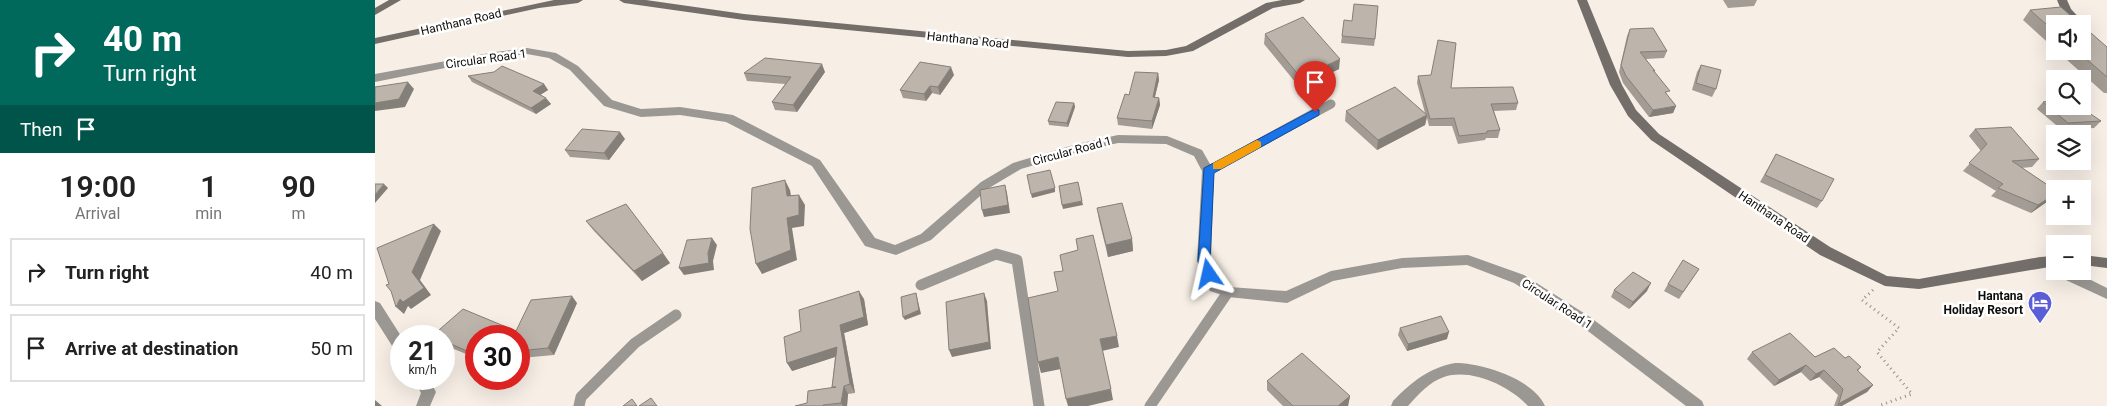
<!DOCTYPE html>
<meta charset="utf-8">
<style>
:root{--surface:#fff;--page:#f2f2f2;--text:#222;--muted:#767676;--line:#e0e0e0}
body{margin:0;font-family:Roboto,sans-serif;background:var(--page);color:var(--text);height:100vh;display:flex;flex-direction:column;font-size:19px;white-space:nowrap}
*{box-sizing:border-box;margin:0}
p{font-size:16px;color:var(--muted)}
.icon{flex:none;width:28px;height:28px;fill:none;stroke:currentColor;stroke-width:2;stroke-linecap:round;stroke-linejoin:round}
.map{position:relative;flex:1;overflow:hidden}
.sheet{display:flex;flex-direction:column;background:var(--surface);width:375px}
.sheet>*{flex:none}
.hud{background:#00695c;color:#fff;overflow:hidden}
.controls{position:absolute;left:1671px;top:15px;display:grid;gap:10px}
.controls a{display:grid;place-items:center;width:45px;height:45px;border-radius:0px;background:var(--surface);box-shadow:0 5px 20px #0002;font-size:25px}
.speed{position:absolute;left:15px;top:325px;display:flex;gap:10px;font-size:25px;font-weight:700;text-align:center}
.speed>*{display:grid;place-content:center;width:65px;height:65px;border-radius:50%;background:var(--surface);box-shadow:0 5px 20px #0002;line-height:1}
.speed small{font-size:12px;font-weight:400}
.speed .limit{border:8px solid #d22;background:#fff;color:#111}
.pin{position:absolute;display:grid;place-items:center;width:42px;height:42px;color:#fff;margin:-51px -21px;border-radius:50% 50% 50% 0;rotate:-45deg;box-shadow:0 0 5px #0007}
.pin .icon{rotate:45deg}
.me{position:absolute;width:55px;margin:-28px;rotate:349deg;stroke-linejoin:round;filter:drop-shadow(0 0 4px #0008)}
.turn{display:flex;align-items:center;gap:18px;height:105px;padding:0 20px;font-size:22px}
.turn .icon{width:65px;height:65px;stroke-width:2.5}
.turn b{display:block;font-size:35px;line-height:42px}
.then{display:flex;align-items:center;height:48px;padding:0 20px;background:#0003;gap:10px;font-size:19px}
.eta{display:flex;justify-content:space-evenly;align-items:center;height:85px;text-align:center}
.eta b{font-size:30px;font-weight:600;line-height:35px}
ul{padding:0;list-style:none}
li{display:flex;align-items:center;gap:15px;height:68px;margin:0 10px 8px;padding:0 10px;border:2px solid var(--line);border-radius:0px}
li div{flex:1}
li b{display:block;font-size:19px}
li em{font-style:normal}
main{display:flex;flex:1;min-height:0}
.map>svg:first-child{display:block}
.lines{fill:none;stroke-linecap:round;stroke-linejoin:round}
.path{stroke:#958f89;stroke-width:3;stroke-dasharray:1 4;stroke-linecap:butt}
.lane-far1{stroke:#9b9894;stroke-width:9}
.lane{stroke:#9b9894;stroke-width:11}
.street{fill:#9b9894;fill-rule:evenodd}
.secondary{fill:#736e69;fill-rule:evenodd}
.wall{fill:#a39c94}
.shaded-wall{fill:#847f78}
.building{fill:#bdb5ac;stroke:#847f78}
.route{fill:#1a73e8;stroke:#114b97}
.slow{fill:#f59e0b}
.labels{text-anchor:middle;stroke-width:5;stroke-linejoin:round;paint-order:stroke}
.street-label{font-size:12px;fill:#0f0c09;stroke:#fff}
.poi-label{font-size:12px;font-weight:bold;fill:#0f0c09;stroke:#fff;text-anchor:end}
</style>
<main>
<section class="sheet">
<div class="hud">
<div class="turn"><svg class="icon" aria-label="right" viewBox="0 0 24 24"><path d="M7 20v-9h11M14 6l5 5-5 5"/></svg><div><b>40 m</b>Turn right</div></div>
<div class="then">Then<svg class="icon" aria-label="arrive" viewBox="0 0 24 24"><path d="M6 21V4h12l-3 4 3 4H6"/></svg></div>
</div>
<div class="eta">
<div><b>19:00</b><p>Arrival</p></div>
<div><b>1</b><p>min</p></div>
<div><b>90</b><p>m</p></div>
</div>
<ul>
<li><svg class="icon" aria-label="right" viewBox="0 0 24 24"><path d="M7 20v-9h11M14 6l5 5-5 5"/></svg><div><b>Turn right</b></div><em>40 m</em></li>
<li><svg class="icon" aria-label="arrive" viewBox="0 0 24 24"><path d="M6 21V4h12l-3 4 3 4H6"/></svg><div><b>Arrive at destination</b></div><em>50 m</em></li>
</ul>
</section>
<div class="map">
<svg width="1732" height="406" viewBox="0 0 1732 406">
<rect width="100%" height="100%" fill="#f7efe6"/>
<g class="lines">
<!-- path -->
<path class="path" d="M1498,290l-11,10 37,28 -22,24 35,42 -34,12"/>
<!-- lane-far1 -->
<path class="lane-far1" d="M833,171l123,-67"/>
<!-- lane -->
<path class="lane" d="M546,285l75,-31 21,6 22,146
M204,406l2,-9 54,-54 41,-28
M775,406l78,-114"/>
<!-- street -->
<path class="street" d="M152,48l29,5 22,13 34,34 29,9 39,-2 53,8 87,45 55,78 20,7 26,-11 60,-52 32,-19 64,-19 41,-9 49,1 35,14 12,21 -3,90 9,22 9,4 57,4 45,-20 71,-13 66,-3 56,20 66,42 112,84 2,5h-18l-106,-81 -66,-42 -47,-18 -65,3 -69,13 -46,22 -59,-6 -18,-6 -13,-30 5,-90 -8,-15 -28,-12 -48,-1 -40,9 -57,17 -32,19 -58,52 -35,15 -31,-9 -53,-80 -86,-44 -46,-7 -39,2 -37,-11 -34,-36 -21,-12 -22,-4 -32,4 -120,24v-8l120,-22z
M1680,268v3h18l34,17v11l-52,-24 -2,-4z
M0,301l5,2 21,33v18l-5,-2 -21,-33z
M1080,363c28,0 78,16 90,43h-17c-19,-20 -56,-38 -84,-29 -15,5 -26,18 -36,29h-17l2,-5c19,-19 35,-33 62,-38z
M39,379h15l7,13 -6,14h-14l5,-13z"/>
<!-- secondary -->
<path class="secondary" d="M14,0h12l-26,15v-7z
M179,0h29l-5,3 -39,5 -164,36v-6z
M244,0h27l98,14 384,37 38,-1 20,-4 80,-43 16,-3h23l-5,3 -27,5 -80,43 -27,5 -38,1 -384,-37 -120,-17z
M1202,0h10l35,85 14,25 23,24 171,113 57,29 32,3 121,-22 15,-1v10l-136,23 -34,-3 -65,-31 -169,-115 -23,-24 -18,-31z
M1682,0h10l4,9 14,15 -1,2 -1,-2h-9l-12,-12z
M1708,255l24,3v10l-24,-3z"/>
</g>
<!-- wall -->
<path class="wall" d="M1348,0h34l-3,6 -26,2z
M1655,10l25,14v25l-32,-29z
M1255,29l37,22 -3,7 -18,1 9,12v1l13,24 8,10 -3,7 -24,4 -26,-34 -4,-11 8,-36z
M890,34l74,35 -39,19 -36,-44z
M967,36l33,3 -1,7 -33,-3z
M1732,47v46h-3l-47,-42h26z
M1326,65l15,24 -4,8 -20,-7 5,-18z
M450,72l-28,40 -22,-2 -3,-8 13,-18 -38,-3 -3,-8z
M783,73l1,7 -4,17 4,1 1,7 -8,24 -34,-4 -1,-7 12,-23z
M579,75l-14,20 -8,-2 -6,8 -23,-3 -3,-8z
M93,76l76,8 4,6 -8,5 11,9 -15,10 -64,-32z
M1043,76l33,12 67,15 -2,7 -22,1 6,19 -2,8h-12l-1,2 -27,4 -6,-18h-23l-2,-8 -2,7 -48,25 -32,-29 1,-10 79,2 -8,-30z
M1668,102l58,19 -7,7 -32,2 -25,-21z
M699,103l1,4 -7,20 -19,-2 -1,-4z
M1600,129l64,30 -7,8 -11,1 34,22v5l-4,4 -20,14 -40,-17 5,-5 -33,-20 18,-20 -12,-15z
M250,139l-16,21 -39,-3 -5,-7z
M1401,154l46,47 -5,7 -57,-26z
M722,208l35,31 1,12 -25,6 -9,-37z
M211,221l84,42 -28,18 -48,-50z
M1324,269l-20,30 -15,-8 4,-7z
M1239,290l33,1 -18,18 -18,-12z
M489,299l4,26 -24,8 11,60 -7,1 -1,12h-52l12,-3 25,-16 3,-30 -43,14 9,-40z
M202,303l-23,52 -33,3 -2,4v-26h-43v22l-32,-13v-9l72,-5z
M1025,328l47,11 -40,12 -9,-16z
M1377,352l93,6 16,9 -3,4 15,14 -6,7 -25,14h-8l4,-11 -19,-18 -9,4 -9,-9 -27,14 -27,-27z
M892,381l83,15 -2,10h-65l-16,-16z"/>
<!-- shaded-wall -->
<path class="shaded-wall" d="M965,59l-1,10 -39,19 1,-10z
M447,64l3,8 -28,40 -4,-7z
M576,67l3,8 -14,20 -2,-8z
M783,73l1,7 -6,24v-7z
M33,82l6,7 -9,18 -30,4v-8z
M169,84l4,6 -11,7 -4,-6z
M555,86l2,7 -6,8 -2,-7z
M171,98l5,6 -15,10 -5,-6z
M784,98l1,7 -8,24v-8z
M699,103l1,4 -7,20 -1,-4z
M1301,106l-3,7 -24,4 4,-7z
M1052,115l-2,10 -48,25 1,-10z
M245,132l5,7 -16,21 -5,-7z
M410,180l5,10 3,17 -6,-11z
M9,184l4,4 -13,15v-8z
M630,185l2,8 3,20 -26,4 -2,-7z
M680,188v4l-23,6 -1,-4z
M1680,194v1l-4,4 -20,14 7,-8z
M424,195l6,10 -1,21 -12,2 5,32 -35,14 -6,-10 31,-46z
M707,201l1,4 -20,4 -1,-4z
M59,224l7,7 -21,49 11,15 -20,14 -3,-3 -4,8 -8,-7z
M337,238l5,7 -4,16 1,9 -30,5 -5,-7 29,-15z
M757,239l1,12 -25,6 -2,-12z
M288,253l7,10 -28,18 -8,-10z
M1276,283l-4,8 -18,18 4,-7z
M484,291l5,8 4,26 -24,8 11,60 -5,-9 -10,-59z
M541,293l1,4 4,17 -16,6 -2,-3z
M609,293l3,8 4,48 -39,8 -3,-7z
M197,296l5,7 -23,52 -6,-7z
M1074,332l-2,7 -40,12 1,-7z
M742,336l2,11 -17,4 -2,-12z
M462,347l4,8 -49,16 -5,-8z
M683,357l3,12 -20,4 -3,-11z
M1431,365l-5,7 -27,14 5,-6z
M1449,370l-5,7 -9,4 6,-7z
M1498,385l-6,7 -26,14 -3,-2z
M469,386l4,8 -1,12h-4l-2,-3z
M736,389l2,11 -25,6h-20l-2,-7z
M975,396l-2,10h-10z
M0,400l7,6h-7z"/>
<!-- building -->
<path class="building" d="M979,4l24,2 -3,33 -33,-3 2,-16 8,1z
M1686,7l19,17h-25v8l-25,-22z
M928,17l37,42 -39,19 -36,-44z
M1708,26l24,21v30l-30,-26h6z
M1278,28l14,23 -27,1 15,19 -2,-1 17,21 -5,1 11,14 -23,4 -27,-34 -5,-11 9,-36z
M1063,40l18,3 -5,45 62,-1 5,16 -27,1 9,26 -13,1v2l-28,3 -5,-18 -24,1 -12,-43 13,-1z
M390,58l57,6 -29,41 -21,-3 19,-25 -47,-4z
M545,62l31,5 -13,20 -8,-1 -6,8 -24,-4z
M1326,65l20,5 -5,19 -20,-6z
M127,66l42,18 -11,7 13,7 -15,10 -63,-32 26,-4z
M760,72l23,1 -5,24 6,1 -7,23 -35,-3 8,-24 4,1z
M33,82l-9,17 -24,4v-16z
M1020,87l32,28 -49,25 -32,-29z
M1680,100v6h24l22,15 -33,2 -25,-21z
M681,102l18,1 -7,20 -19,-2z
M1636,127l28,32 -27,2 43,29v4l-17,11 -40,-17 5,-4 -34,-21 18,-19 -12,-15z
M207,129l38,3 -16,21 -39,-3z
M1401,154l58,25 -12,22 -57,-26z
M675,170l5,18 -24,6 -4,-19z
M410,180l2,16 12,-1v20l-12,3 4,32 -35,14 -6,-35 2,-41z
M703,182l4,19 -20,4 -3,-19z
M0,184h9l-9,11z
M630,185l3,20 -26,5 -2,-20z
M747,203l10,36 -26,6 -9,-37z
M251,204l37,49 -29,18 -48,-50z
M59,224l-22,48 12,16 -21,14 -3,-3 -4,8 -5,-16 -5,-6 3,-1 -12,-36z
M718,235l24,101 -17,3 11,50 -45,10 -8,-42 -20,5 -10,-64 30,-7 -4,-19 9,-1 -3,-16 18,-5 -2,-11z
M337,238l-4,15 1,10 -30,5 8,-28z
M1308,260l16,9 -16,23 -15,-8z
M1258,272l18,11 -18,19 -19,-12z
M484,291l5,26 -24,8 10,59 -6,2 -3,17 -18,2v1h-28l12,-3 1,-12 28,-4h-4l5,-40 -50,16 -3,-26 17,-6 -2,-21z
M541,293l3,17 -16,7 -2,-20z
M609,293l5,49 -40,8 -3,-48z
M197,296l-24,52 -29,3v-15h-43v19l-32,-14v-5h-12l31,-27 53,22 15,-31z
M1066,316l8,16 -41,12 -8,-16z
M1415,333l25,24 19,-9 11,10 4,-2 12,11 -4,3 16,15 -35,19 4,2h-4l5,-17 -19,-19 -8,4 -10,-9 -27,15 -27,-28z
M927,353l48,43 -12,10h-45l-26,-25z
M276,398l6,8h-18z
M257,399l5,7h-14z"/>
<!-- route -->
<path class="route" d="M940,109l4,1v5l-105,58 -4,88 5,13 -6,5 -4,-2 -7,-16 6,-93z"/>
<!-- slow -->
<path class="slow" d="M882,140l4,2v5l-40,22h-8v-6z"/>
<!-- icons -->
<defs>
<symbol id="hotel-pin" viewBox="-11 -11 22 30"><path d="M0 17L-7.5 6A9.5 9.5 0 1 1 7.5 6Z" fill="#5b5ed6" stroke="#fff"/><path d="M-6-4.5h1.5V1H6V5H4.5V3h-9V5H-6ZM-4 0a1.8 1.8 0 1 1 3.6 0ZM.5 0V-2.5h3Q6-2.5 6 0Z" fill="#fff"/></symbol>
</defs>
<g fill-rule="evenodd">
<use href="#hotel-pin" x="1651" y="289" width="28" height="38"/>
</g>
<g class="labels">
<!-- street labels -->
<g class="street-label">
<text transform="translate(86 22) rotate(-13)" y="4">Hanthana Road</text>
<text transform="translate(593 40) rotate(6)" y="4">Hanthana Road</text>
<text transform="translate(111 59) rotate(-8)" y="4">Circular Road 1</text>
<text transform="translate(697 151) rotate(-15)" y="4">Circular Road 1</text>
<text transform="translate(1399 217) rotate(34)" y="4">Hanthana Road</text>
<text transform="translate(1182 304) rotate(33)" y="4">Circular Road 1</text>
</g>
<!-- poi labels -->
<g class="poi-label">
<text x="1648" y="300">Hantana<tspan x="1648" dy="14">Holiday Resort</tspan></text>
</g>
</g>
</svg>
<div class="controls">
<a><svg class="icon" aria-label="sound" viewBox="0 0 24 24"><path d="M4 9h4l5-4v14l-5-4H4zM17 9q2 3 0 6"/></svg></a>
<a><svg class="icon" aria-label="search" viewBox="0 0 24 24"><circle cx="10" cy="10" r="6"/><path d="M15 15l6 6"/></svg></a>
<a><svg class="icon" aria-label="layers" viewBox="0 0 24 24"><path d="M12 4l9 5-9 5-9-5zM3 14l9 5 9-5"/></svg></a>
<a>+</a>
<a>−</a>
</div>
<div class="speed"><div>21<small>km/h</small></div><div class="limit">30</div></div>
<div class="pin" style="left:940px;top:112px;background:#d93025"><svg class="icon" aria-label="arrive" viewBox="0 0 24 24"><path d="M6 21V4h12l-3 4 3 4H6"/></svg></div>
<svg class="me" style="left:834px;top:274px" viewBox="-20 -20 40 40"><path d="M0-17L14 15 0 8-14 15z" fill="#1a73e8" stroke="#fff" stroke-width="4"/></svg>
</div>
</main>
